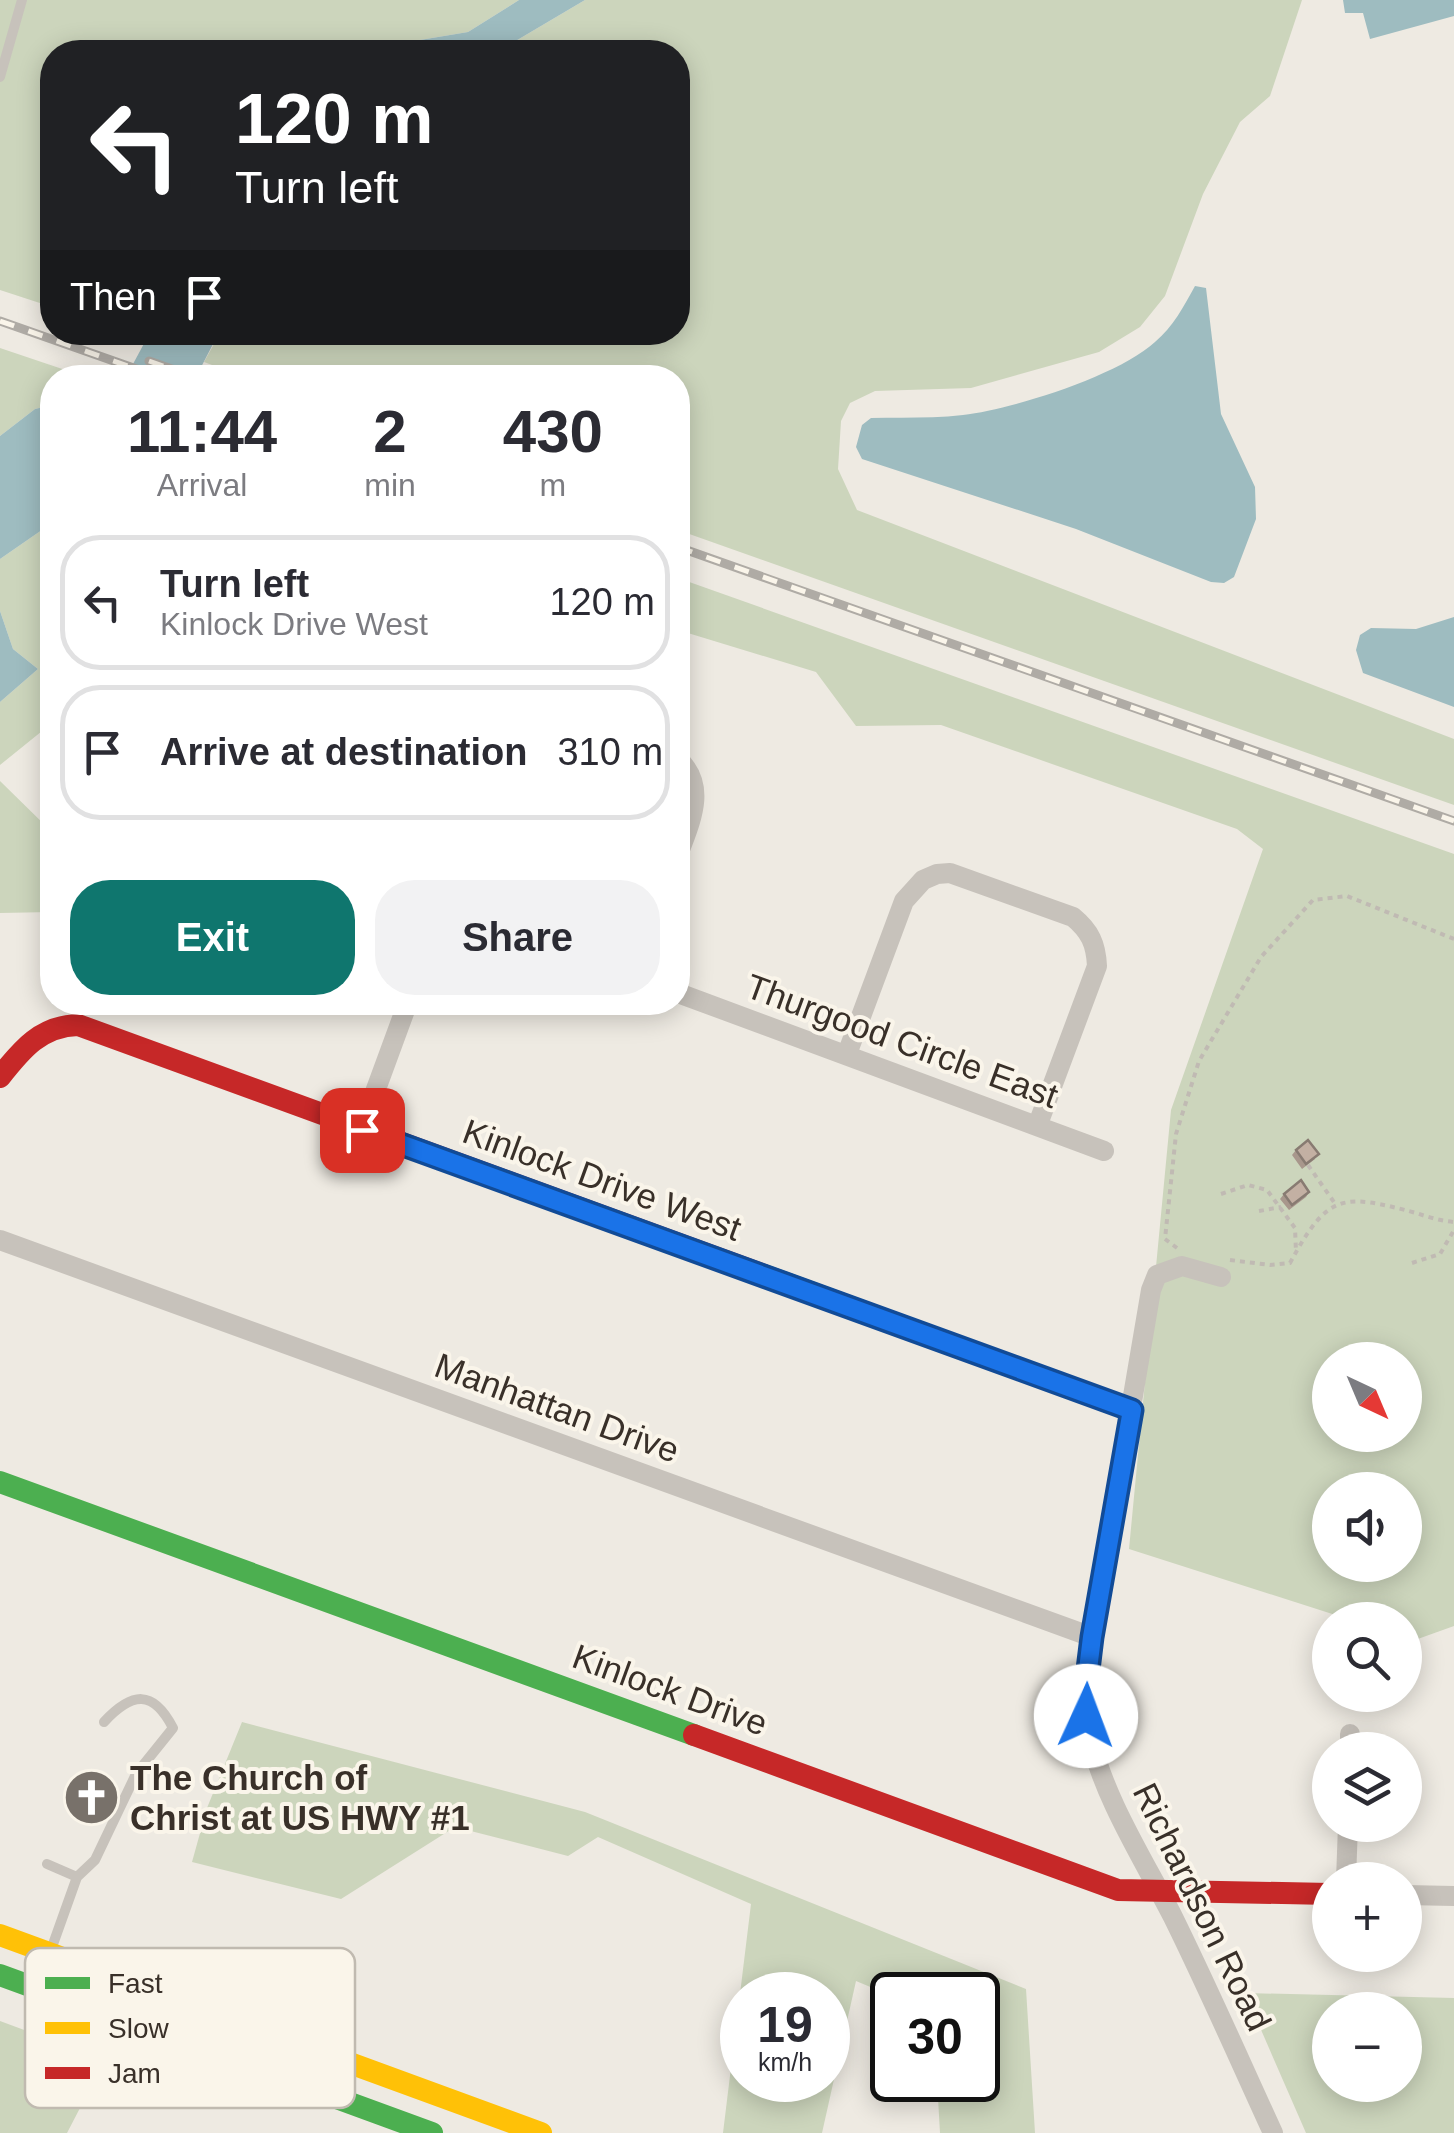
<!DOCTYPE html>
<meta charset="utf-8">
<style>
:root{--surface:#fff;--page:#f2f2f3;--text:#2b2b33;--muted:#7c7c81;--line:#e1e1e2;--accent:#0f766e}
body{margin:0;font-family:Helvetica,sans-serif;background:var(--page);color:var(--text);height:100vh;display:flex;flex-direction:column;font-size:38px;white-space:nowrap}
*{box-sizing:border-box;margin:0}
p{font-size:32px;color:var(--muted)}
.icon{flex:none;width:55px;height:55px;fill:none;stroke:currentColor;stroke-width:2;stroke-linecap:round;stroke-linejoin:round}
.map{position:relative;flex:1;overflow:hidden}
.panel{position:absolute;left:40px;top:365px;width:650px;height:650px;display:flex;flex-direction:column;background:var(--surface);border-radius:40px;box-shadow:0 5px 25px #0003}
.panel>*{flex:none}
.guide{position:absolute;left:40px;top:40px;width:650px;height:305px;border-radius:40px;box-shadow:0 5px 25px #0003;background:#202124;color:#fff;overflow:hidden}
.needle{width:65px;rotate:136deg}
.tools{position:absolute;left:1312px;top:1342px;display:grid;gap:20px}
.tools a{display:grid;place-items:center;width:110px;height:110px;border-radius:50%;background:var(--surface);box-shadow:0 5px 25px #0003;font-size:50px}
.speed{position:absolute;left:720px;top:1972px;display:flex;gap:20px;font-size:50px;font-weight:700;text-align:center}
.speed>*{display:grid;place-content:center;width:130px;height:130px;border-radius:50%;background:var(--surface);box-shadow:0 5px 25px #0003;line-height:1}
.speed small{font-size:25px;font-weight:400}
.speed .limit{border:5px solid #111;border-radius:15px;background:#fff;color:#111}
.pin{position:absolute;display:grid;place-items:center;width:85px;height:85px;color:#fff;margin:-42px;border-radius:20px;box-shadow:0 5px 15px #0006}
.me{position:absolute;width:110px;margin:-55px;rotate:2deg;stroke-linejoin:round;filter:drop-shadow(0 0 8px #0008)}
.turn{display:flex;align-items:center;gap:35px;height:210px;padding:0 30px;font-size:45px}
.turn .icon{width:130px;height:130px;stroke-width:2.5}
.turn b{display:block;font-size:70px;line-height:85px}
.then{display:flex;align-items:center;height:95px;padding:0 30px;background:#0003;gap:20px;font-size:38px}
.eta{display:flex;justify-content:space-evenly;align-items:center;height:170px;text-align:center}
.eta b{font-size:60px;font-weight:700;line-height:70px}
.button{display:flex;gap:20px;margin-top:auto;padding:20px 30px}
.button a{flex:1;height:115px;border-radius:40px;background:var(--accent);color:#fff;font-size:40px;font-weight:700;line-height:115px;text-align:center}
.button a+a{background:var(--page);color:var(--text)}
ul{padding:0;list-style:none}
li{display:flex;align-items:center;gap:30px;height:135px;margin:0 20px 15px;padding:0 10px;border:5px solid var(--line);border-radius:40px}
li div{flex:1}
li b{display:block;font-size:38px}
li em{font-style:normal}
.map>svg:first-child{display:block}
.green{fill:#ccd5bc;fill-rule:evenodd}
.water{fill:#9ebcc0}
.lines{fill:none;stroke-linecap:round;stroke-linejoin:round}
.path{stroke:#c0bab3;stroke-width:4;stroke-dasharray:5 5;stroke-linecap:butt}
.lane{stroke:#c7c2bb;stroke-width:10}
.street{stroke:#c7c2bb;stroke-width:20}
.fast{stroke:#4caf50;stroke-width:22}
.slow{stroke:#ffc107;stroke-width:22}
.jam{stroke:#c62828;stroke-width:22}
.rail-casing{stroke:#afaba5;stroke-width:9}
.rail{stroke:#faf5ea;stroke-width:5;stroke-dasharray:15;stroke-linecap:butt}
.wall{fill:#a8978c}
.building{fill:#c3b0a3;stroke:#887b72;stroke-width:2.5}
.route-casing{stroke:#114b97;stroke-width:25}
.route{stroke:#1a73e8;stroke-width:18}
.labels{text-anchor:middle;stroke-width:8;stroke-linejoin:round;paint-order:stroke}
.street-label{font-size:35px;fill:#393029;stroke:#faf5ea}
.poi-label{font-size:35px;font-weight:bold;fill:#393029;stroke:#faf5ea;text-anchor:start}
.key{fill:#faf5ea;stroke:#c0bab0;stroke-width:2.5}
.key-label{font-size:28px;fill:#393029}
</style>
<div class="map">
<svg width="1454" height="2133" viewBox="0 0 1454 2133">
<rect width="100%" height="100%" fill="#eeeae2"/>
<!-- green -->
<path class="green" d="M0,0h519l-51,32 -54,9 -157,6 -5,5h-200v255l-52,-17z
M585,0h717l-32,96 -30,26 -37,72 -38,102 -25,31 -41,25 -128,36 -96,3 -25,12 -9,18 -3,48 19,41 597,229v66l-776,-275v-152h-431l-43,-16 10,-18 13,-11 451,-1v-280h-181z
M0,348l86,29 -34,1v27l-17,4 -35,27z
M52,523v200l-52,42v-63l38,-33 -25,-20 -13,-38v-52z
M678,578l776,276v772l-39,14 -10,-3v-17h-54l-222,-71 42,-439 92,-261 -26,-20 -296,-104 -85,1 -40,-54 -138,-42zM1330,1360h75v75h-75zM1330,1490h75v75h-75z
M0,781l52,51v80l-52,1z
M242,1722l343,90 441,177 9,144h-95l-3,-53h41v-85l-86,1 -36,-15 -34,152h-99l28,-229 -153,-67 -30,19 -113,-29 -114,72 -149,-37 15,-54zM828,1995v85h-86v-85z
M1245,1993l209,5v135h-148zM1405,2010v75h-75v-75z
M0,2021l105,39 -38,73h-67z"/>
<!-- water -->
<path class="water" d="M519,0h66l-88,52h-245l5,-5 157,-6 54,-9z
M1343,0h111v16l-84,23 -7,-26h-18z
M1195,286l11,2 15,126 34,73 1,32 -22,58 -10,6 -13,-1 -135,-53 -214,-70 -6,-12 6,-22 9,-7c30,-1 62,1 92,-3 50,-6 155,-39 192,-73 18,-15 29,-36 40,-56z
M146,333v-1l81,1 -14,11 -17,33h-70l21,-39z
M52,405v118l-52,36v-123l35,-27z
M0,611l13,38 25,20 -38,33z
M1454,617v90l-91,-34 -7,-23 4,-15 11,-7 45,1z"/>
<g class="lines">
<!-- path -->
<path class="path" d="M1308,1165l28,40
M1221,1194l27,-9 19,5 28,38 1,24
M1259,1211l22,-4
M1177,1248l-12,-9 11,-105 23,-73 62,-104 52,-57 34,-4 107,43
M1230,1260l40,5 20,-2c38,-70 52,-70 126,-50 12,4 25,8 38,9
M1412,1263l28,-9 14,-24"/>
<!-- lane -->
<path class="lane" d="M0,77l22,-77
M47,1864l30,13
M52,1947l25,-70 18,-17 41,-86 37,-46c-20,-39 -41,-36 -69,-6"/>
<!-- street -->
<path class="street" d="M678,759c30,28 12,63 0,96
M678,993l426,158
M847,1054l57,-153 19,-21 14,-6 13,-1 123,44c17,14 23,27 24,49l-59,158
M361,1130l47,-128
M0,1240l1092,397
M1221,1277l-39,-11 -25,9 -6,15 -59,347c-4,34 -9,66 -2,99 13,61 55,126 83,181 35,71 67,144 100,216
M1350,1750v-16
M1346,1880l2,-55
M1405,1895l49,1"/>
<!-- fast -->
<path class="fast" d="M764,1275l368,135
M0,1482l694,253
M0,1975l432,158"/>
<!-- slow -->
<path class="slow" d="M0,1935l541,198"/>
<!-- jam -->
<path class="jam" d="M0,1077c22,-28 41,-51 78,-52l686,250
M694,1735l424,155 212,4"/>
<defs>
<path id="rail" d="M0,321l162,57
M149,361l48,17
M678,547l776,274"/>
</defs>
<!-- rail casing -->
<use href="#rail" class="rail-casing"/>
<!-- rail -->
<use href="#rail" class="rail"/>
</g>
<!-- wall -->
<path class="wall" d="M1296,1150l19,9 -13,10 -10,-14z
M1309,1192l-3,5 -17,13 -9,-11 4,-5z"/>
<!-- building -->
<path class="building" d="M1308,1140l11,14 -13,10 -10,-14z
M1301,1180l8,12 -17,13 -8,-11z"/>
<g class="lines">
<defs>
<path id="route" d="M362,1130l770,280 -40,227 -6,49v30"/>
</defs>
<!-- route casing -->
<use href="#route" class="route-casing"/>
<!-- route -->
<use href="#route" class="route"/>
</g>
<!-- icons -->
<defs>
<symbol id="church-disc" viewBox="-11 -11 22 22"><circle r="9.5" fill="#78716a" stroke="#faf5ea"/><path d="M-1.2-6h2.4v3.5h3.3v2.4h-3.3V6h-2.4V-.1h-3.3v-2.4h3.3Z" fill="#fff"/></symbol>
</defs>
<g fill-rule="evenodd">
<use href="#church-disc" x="60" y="1766" width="63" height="63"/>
</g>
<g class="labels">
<!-- street labels -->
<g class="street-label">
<text transform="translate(902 1041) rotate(20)" y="12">Thurgood Circle East</text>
<text transform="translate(602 1180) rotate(20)" y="12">Kinlock Drive West</text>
<text transform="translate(557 1408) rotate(20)" y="12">Manhattan Drive</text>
<text transform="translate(670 1690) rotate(20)" y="12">Kinlock Drive</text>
<text transform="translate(1202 1907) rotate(64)" y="12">Richardson Road</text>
</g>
<!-- poi labels -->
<g class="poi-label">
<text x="130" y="1790">The Church of<tspan x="130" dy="40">Christ at US HWY #1</tspan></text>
</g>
</g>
<!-- legend -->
<rect x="25" y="1948" width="330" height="160" rx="15" class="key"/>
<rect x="45" y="1977" width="45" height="12" fill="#4caf50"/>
<rect x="45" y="2022" width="45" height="12" fill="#ffc107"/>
<rect x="45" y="2067" width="45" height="12" fill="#c62828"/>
<g class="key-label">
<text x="108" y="1993">Fast</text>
<text x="108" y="2038">Slow</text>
<text x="108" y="2083">Jam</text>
</g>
</svg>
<div class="tools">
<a><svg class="needle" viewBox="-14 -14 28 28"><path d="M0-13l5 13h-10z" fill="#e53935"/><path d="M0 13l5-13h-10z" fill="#7c7c81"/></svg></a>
<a><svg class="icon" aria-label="sound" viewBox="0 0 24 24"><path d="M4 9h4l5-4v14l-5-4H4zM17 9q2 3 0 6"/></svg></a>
<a><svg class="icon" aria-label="search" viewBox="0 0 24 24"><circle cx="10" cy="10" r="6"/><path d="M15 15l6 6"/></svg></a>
<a><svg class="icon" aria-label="layers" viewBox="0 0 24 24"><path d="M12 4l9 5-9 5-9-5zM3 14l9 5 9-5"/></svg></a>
<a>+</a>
<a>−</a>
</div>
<div class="speed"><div>19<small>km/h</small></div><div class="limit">30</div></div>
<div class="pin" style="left:362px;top:1130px;background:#d93025"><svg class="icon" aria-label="arrive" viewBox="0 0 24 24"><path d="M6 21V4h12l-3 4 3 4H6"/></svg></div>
<svg class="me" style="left:1086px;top:1716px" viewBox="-20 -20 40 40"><circle r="19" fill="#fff"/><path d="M0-13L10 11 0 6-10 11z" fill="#1a73e8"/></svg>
<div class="guide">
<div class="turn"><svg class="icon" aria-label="left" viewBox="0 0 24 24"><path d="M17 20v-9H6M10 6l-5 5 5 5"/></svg><div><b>120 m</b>Turn left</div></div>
<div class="then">Then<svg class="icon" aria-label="arrive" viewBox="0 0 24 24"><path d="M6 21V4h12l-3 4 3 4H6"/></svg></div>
</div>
<section class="panel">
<div class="eta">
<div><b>11:44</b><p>Arrival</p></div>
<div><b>2</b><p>min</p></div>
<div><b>430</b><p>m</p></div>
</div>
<ul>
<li><svg class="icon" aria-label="left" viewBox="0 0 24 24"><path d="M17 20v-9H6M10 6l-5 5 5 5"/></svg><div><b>Turn left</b><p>Kinlock Drive West</p></div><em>120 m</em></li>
<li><svg class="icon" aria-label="arrive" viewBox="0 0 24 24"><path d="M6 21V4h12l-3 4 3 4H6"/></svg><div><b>Arrive at destination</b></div><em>310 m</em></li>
</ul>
<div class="button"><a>Exit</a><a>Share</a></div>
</section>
</div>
